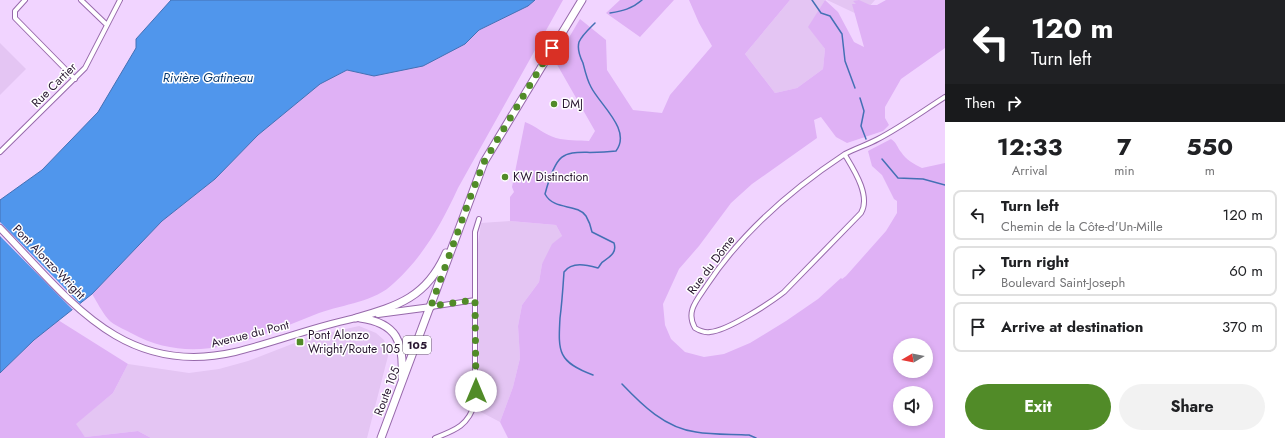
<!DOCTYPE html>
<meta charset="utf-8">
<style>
:root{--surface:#fff;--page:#f2f2f2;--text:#202124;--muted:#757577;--line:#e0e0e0;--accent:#518b28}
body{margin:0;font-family:Jost,sans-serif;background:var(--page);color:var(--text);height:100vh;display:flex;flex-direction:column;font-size:15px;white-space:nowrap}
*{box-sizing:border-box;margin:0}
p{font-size:13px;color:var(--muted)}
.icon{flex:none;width:22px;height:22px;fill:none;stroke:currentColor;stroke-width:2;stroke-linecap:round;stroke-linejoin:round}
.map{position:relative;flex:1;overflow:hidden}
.details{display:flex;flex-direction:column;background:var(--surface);width:340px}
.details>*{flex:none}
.banner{background:#202124;color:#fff;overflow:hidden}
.needle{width:26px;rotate:260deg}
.controls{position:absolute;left:893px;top:338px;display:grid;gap:8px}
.controls a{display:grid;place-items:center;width:40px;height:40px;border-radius:50%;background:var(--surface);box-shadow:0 2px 6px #0003;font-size:20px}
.pin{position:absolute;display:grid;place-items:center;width:34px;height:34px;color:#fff;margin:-17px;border-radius:8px;box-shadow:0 2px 6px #0006}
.me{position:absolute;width:44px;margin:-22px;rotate:0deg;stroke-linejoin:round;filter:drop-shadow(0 0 3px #0008)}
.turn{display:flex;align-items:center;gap:14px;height:84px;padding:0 20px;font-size:18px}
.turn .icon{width:52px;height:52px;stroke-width:2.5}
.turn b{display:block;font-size:28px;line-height:34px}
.then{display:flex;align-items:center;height:38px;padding:0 20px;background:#0003;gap:8px;font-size:15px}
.eta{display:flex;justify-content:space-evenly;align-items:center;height:68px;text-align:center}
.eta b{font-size:24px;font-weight:700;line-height:28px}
.cta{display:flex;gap:8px;margin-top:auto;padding:8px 20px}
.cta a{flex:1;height:46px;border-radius:24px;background:var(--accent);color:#fff;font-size:16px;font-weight:700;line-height:46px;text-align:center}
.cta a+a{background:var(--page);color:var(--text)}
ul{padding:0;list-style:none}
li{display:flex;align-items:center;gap:12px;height:50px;margin:0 8px 6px;padding:0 12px;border:2px solid var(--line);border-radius:8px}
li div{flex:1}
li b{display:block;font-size:15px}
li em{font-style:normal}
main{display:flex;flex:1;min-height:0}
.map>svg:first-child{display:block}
.built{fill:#e4c5f3}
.green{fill:#dfb1f5;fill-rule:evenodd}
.water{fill:#5096ec;stroke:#4470b4}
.pier{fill:#f1d4ff}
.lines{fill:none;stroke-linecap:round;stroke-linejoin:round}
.stream{stroke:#4470b4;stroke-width:1.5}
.minor-casing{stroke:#9769ab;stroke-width:6}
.secondary-casing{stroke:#9769ab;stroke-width:8}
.primary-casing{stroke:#9769ab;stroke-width:9}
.minor{stroke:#fff;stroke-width:4}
.secondary{stroke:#fff;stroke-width:6}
.primary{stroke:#fff;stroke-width:7}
.route{stroke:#518b28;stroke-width:7;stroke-dasharray:0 12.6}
.poi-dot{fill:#518b28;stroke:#fff;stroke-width:1.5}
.labels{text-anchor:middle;stroke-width:3;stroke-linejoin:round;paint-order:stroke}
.shield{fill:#fff;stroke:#685c6e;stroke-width:1}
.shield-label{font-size:11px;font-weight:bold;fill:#281630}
.street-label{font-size:12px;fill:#281630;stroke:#fff}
.poi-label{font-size:12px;fill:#281630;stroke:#fff;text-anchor:start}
.water-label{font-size:13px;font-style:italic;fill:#083a70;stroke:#fff}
</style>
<main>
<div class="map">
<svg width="945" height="438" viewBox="0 0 945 438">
<rect width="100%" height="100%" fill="#f1d4ff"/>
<!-- built -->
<path class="built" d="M790,0h35l-16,27 16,22 -2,20 -26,19 -22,5 -30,-39z
M827,0h48l-14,16z
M0,43l26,26 -26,26z
M510,221l46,4 6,11 -20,28 -3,18 -17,23 -4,21 2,32 -7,29 -13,35 -21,-11 -1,-167 3,-21z
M359,326l17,7 8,7 3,8 1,8 -21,82h-216l-13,-7 -53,6 -10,-13 38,-31 15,-29 61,9 30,-4 29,-8 62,-24z"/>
<!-- green -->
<path class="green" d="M535,0h28l-105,188c-16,35 -35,69 -64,95 -19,19 -50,21 -75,30 -62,24 -123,56 -188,20 -7,-4 -18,-8 -23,-14 -6,-7 -11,-17 -16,-25l70,-73 53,-42 43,-44 62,-51 27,-14 17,4 101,-30 14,-14 49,-24z
M620,0h54l-34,37 -34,-24z
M689,0h101l-45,54 30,39 22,-5 26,-19 2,-20 -17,-22 17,-27 13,12 16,30 10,5 -12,-43h4l-3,-3 6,-1 11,5h7l9,-5h59v48l-44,31 -16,28v11l4,7 -6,6 -36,12 -11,-6 -15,-20 -7,3 3,18 -65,46 -21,19 -32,43 -20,23 -16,35 2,21 6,14 14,13 19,5 20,-3 26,-11 36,-22 32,-22 23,-21 1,1 4,-3 40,-45 11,-18v-12l-3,-2 -12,-24 -10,-9 -4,-15 23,-12c6,4 6,8 10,13 5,8 13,12 21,16l23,-5v275h-437l-8,-16 13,-35 7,-29 -2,-32 4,-21 17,-23 3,-18 10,-20 10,-8 -6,-11 -46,-4v-24l4,-5 -2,-5 13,-65c11,4 20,13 31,16 11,3 22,2 33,3l6,-10 -40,-70 25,-42 26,21 1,30 26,40 29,3 8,-18 42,-49 -13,-23zM900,345h26v26h-26zM900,393h26v26h-26z
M58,320l70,44 -15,29 -37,31 9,13 53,-6 13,7h-151v-65l34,-33z"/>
<!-- water -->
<path class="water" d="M171,0h364l-7,6 -49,24 -14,14 -42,22 -49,10 -27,-6 -27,14 -62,51 -43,44 -53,42 -70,73 -58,46 -34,33v-173l42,-30 56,-58 38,-64v-9z"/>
<!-- pier -->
<path class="pier" d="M0,222l81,83 -7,6 -74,-75z"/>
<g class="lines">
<!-- stream -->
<path class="stream" d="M812,0l9,13 9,3 12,18 3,27 10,27
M610,13c12,-2 22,-4 32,-13
M860,98l4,13 -3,15 5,13
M882,159l16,19 25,1 22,6
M593,375c-35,-13 -35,-23 -33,-57 2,-15 3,-31 4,-46 8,-11 23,-7 34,-4 2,-2 3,-6 6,-7 7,-5 13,-9 10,-18l-22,-11c-1,-5 -3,-11 -6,-16 -9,-13 -32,-5 -41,-22 15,-56 24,-37 71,-43 16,-21 -16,-46 -25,-64 -4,-7 -6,-16 -8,-24 -3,-6 -6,-14 -4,-21 3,-7 10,-13 16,-19
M622,384c20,21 43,44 74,48 17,3 35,2 53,3l7,3"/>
<defs>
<path id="minor" d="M25,0l-10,11v7l60,61
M81,0l26,25
M0,152l85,-84 35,-68
M845,155c9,15 26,41 16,58l-77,79c-14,11 -57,39 -74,40 -6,1 -10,-1 -15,-4 -10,-17 3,-29 12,-43 35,-53 85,-96 138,-131 11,-6 22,-9 33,-15 23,-12 45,-28 67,-42
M431,307l44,-7
M435,438c21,-8 34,-13 40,-36v-170l4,-13"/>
<path id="secondary" d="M0,228c69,71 123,150 235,124 42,-10 83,-27 126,-35
M378,314l53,-7"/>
<path id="primary" d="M356,318c42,-12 71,-21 90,-65
M360,318c37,5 44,24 42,59
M381,438l103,-276 98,-162"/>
</defs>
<!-- minor casing -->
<use href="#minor" class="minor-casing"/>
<!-- secondary casing -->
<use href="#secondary" class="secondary-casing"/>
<!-- primary casing -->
<use href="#primary" class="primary-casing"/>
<!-- minor -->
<use href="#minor" class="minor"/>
<!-- secondary -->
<use href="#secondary" class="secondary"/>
<!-- primary -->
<use href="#primary" class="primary"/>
</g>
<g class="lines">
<!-- route -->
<path class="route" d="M476,391l-1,-91 -44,6 39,-108 14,-36 68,-114"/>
</g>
<!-- markers -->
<g class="poi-dot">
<circle cx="554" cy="104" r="4"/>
<circle cx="505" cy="177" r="4"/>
<rect x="296" y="338" width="8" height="8" rx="2"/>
</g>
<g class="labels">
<!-- shield labels -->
<rect class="shield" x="403" y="336" width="28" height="18" rx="3"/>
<g class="shield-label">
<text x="417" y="349">105</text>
</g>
<!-- street labels -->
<g class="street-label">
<text transform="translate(54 85) rotate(-45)" y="4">Rue Cartier</text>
<text transform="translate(49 262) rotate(46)" y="4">Pont Alonzo-Wright</text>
<text transform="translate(711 265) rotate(-53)" y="4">Rue du Dôme</text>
<text transform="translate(250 334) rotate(-14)" y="4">Avenue du Pont</text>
<text transform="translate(387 391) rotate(-69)" y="4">Route 105</text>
</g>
<!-- poi labels -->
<g class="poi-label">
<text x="562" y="108">DMJ</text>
<text x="513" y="181">KW Distinction</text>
<text x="308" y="339">Pont Alonzo<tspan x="308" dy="14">Wright/Route 105</tspan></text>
</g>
<!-- water labels -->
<g class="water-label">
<text x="208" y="82">Rivière Gatineau</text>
</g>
</g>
</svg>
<div class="controls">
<a><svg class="needle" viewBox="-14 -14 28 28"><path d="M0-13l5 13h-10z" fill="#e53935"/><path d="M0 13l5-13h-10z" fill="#757577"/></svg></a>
<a><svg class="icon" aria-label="sound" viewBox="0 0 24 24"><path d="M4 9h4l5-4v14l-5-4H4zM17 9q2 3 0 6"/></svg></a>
</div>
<div class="pin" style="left:552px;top:48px;background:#d93025"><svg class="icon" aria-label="arrive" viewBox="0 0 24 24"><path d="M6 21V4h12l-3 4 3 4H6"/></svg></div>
<svg class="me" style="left:476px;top:391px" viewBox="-20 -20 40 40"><circle r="19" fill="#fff"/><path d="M0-13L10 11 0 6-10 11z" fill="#518b28"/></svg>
</div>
<section class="details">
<div class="banner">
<div class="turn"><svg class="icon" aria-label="left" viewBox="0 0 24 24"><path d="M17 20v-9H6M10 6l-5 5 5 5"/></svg><div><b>120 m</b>Turn left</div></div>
<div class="then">Then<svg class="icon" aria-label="right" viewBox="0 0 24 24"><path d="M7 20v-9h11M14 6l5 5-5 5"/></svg></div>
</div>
<div class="eta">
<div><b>12:33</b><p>Arrival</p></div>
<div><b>7</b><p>min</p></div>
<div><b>550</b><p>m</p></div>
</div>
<ul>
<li><svg class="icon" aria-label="left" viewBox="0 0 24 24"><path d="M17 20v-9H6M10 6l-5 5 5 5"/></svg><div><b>Turn left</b><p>Chemin de la Côte-d'Un-Mille</p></div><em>120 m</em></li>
<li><svg class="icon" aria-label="right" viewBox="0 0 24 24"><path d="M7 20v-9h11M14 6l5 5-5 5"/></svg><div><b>Turn right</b><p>Boulevard Saint-Joseph</p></div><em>60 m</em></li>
<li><svg class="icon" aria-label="arrive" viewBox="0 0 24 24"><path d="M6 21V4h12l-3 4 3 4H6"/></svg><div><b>Arrive at destination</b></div><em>370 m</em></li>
</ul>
<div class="cta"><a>Exit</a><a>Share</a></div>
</section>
</main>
